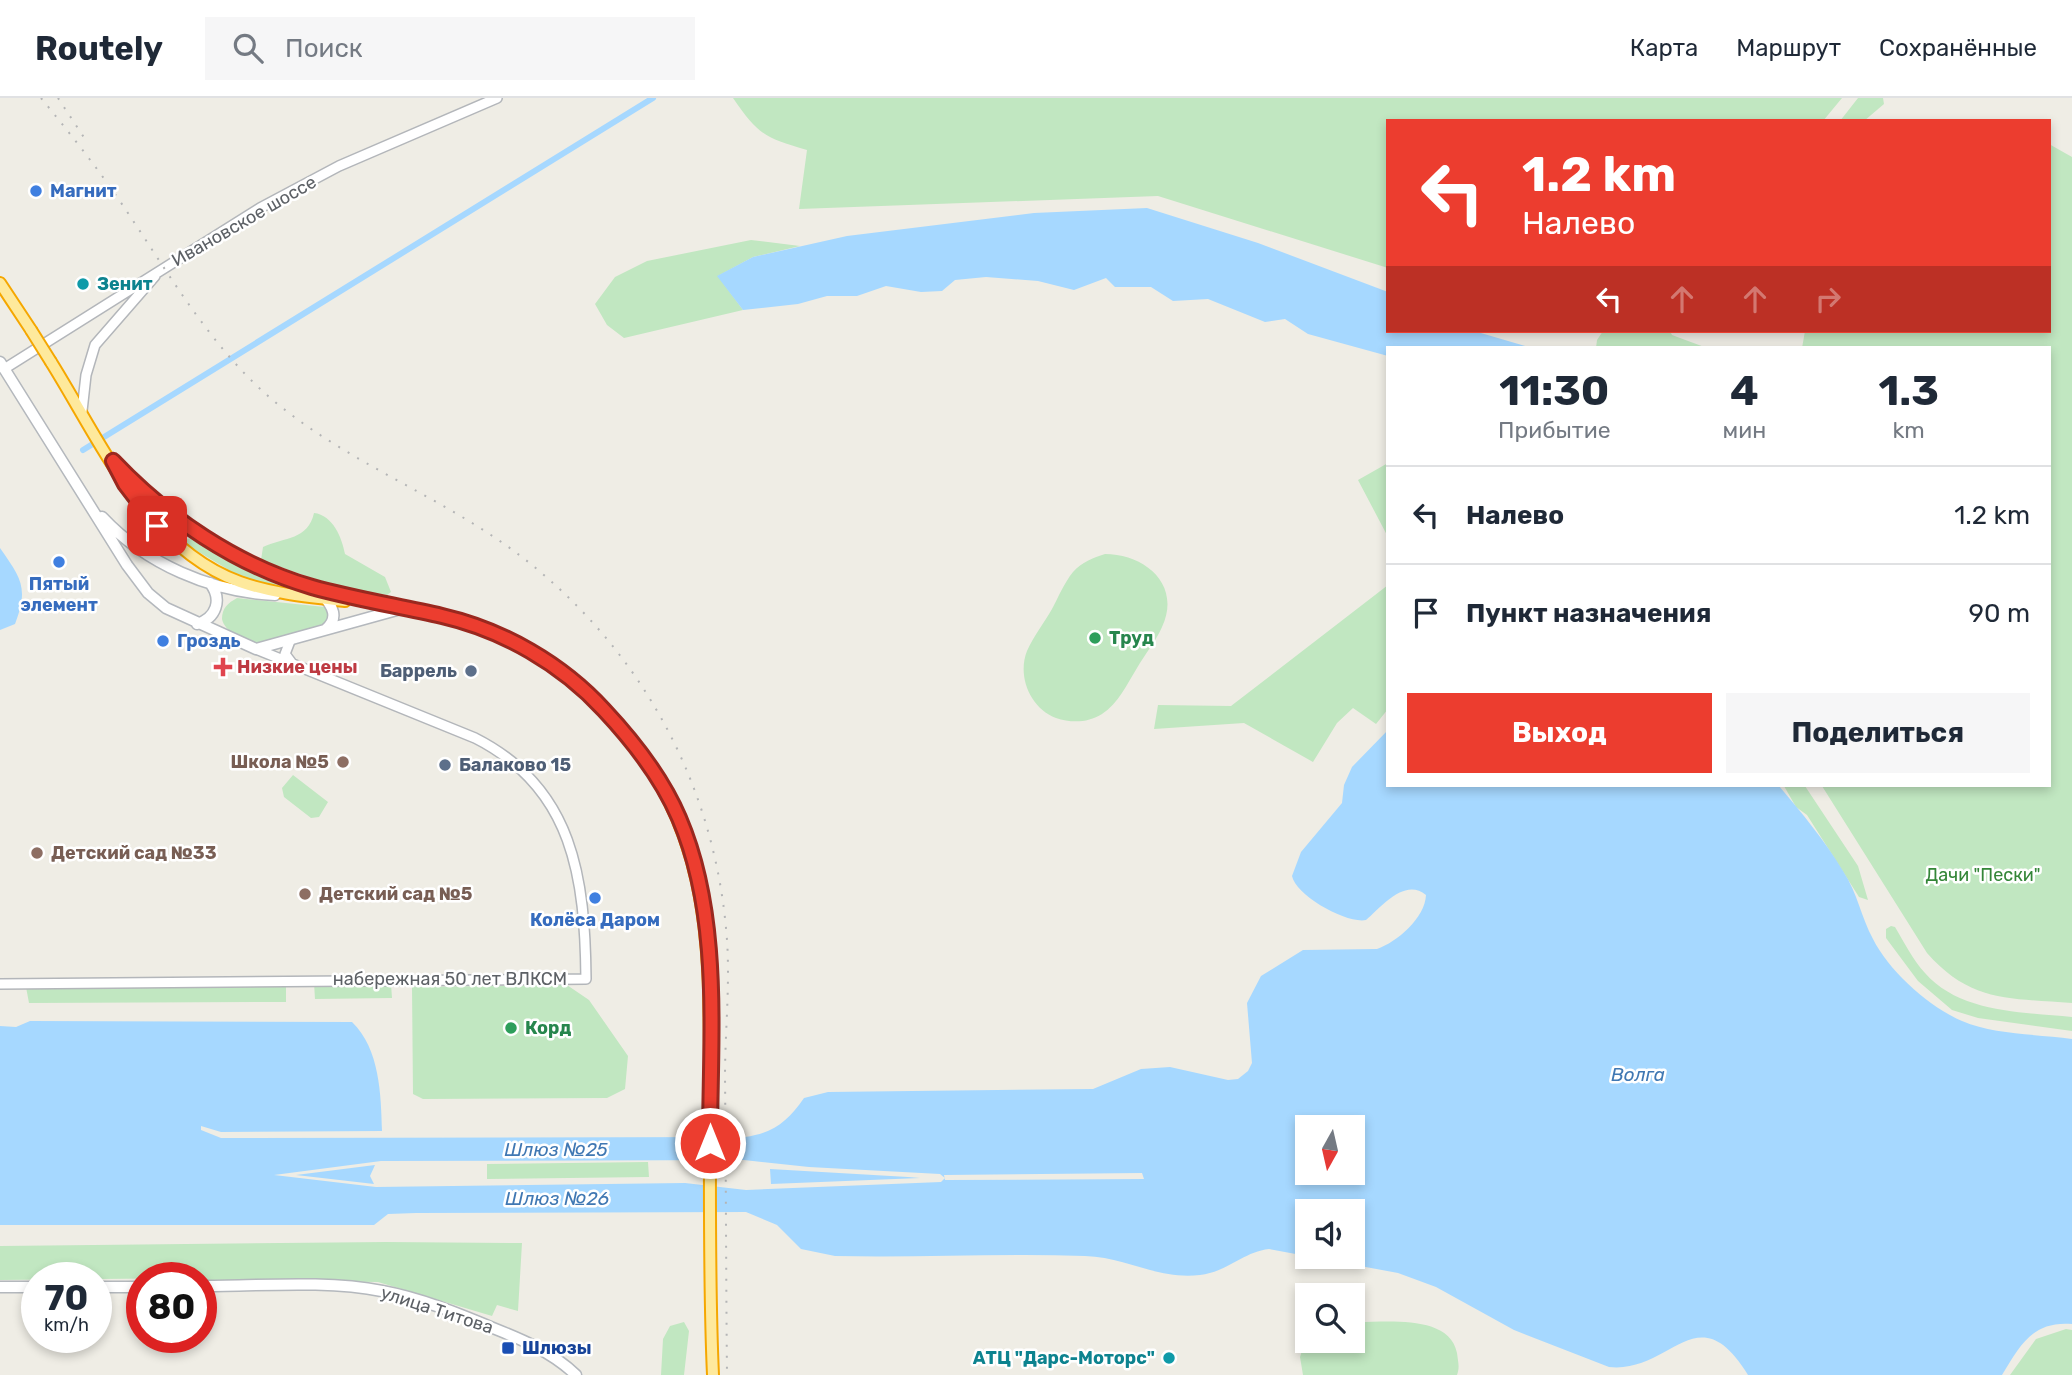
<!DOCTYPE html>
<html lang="ru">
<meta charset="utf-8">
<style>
:root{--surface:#fff;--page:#f6f6f7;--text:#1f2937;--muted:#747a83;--line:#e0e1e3;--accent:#ec3d2f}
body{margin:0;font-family:Rubik,sans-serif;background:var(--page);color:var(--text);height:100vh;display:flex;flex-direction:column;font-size:26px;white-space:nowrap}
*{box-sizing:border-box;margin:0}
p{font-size:23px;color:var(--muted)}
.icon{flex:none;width:38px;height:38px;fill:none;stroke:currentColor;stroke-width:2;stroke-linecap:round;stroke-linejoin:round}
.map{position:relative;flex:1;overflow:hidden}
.drawer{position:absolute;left:1386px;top:248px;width:665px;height:441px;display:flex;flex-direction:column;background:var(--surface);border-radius:0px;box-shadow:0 4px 10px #0003}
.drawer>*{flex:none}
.hud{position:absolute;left:1386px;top:21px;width:665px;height:214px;border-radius:0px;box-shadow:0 4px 10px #0003;background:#ec3d2f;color:#fff;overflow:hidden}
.needle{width:46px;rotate:188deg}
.fabs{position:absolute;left:1295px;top:1017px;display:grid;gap:14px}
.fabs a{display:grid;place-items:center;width:70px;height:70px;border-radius:0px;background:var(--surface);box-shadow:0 4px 10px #0003;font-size:35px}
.speed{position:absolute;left:21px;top:1164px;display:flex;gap:14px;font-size:35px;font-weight:700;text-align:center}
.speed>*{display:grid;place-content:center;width:91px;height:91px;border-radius:50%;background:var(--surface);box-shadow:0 4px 10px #0003;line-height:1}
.speed small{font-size:18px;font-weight:400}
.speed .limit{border:10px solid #d22;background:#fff;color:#111}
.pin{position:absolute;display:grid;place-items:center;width:60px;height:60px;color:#fff;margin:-30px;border-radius:14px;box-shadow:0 4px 10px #0006}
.me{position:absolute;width:77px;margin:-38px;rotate:0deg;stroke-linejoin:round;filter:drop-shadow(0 0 5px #0008)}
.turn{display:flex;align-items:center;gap:24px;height:147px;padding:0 21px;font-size:32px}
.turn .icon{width:91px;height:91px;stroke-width:2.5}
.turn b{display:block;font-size:49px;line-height:60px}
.lanes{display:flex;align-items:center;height:66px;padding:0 21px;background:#0003;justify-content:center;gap:35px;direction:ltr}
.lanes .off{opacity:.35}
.eta{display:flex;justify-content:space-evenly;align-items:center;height:119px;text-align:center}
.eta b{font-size:42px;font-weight:700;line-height:49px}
.button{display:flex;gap:14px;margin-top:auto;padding:14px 21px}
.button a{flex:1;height:80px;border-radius:0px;background:var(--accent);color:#fff;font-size:28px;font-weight:700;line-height:80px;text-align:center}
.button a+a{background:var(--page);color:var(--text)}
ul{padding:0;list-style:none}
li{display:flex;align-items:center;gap:21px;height:98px;padding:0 21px;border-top:2px solid var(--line)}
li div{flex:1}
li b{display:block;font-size:26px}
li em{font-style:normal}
header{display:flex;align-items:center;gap:42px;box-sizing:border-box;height:98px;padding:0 35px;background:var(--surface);border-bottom:2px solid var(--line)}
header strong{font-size:33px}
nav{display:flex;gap:38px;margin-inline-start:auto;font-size:24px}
.search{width:490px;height:63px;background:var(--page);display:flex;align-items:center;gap:18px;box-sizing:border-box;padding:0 24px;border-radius:0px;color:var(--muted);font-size:26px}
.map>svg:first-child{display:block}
.green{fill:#c1e7c1}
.water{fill:#a6d8ff;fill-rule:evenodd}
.pier{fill:#efede5}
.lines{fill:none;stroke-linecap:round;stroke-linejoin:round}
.canal{stroke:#a6d8ff;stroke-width:6}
.tertiary-casing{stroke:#b3b6ba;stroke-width:12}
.secondary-casing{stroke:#b4b8bd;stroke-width:13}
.trunk-casing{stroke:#f5a700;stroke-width:14}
.tertiary{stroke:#fff;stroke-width:9}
.secondary{stroke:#fff;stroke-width:10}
.trunk{stroke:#fee99c;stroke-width:10}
.rail{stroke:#b4b5b6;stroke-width:2;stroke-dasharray:2 9;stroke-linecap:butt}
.trunk-bridge-casing{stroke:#f5a700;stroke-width:14;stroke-linecap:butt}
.trunk-bridge{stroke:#fee99c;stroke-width:10}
.route-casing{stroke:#99281f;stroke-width:18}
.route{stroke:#ec3d2f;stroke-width:12}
.shop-dot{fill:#3f7fe0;stroke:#fff;stroke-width:2.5}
.culture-dot{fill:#0f9aa8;stroke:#fff;stroke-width:2.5}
.leisure-dot{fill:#2e9e5b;stroke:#fff;stroke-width:2.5}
.health-dot{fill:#e0444e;stroke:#fff;stroke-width:2.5}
.service-dot{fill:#5c6f8a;stroke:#fff;stroke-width:2.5}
.education-dot{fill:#8d6e63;stroke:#fff;stroke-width:2.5}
.transit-dot{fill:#1a4fb4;stroke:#fff;stroke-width:2.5}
.labels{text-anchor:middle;stroke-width:5;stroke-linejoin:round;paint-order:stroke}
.shop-label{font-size:18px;font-weight:bold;fill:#366cbe;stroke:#fff;text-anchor:start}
.street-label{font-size:18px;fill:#5d6166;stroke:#fff}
.culture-label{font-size:18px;font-weight:bold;fill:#0d838f;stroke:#fff;text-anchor:start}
.leisure-label{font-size:18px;font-weight:bold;fill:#27864d;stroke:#fff;text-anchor:start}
.health-label{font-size:18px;font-weight:bold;fill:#be3a42;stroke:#fff;text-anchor:start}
.service-label{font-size:18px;font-weight:bold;fill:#4e5e75;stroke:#fff;text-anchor:end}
.education-label{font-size:18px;font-weight:bold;fill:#785e54;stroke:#fff;text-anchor:start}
.park-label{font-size:18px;fill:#348638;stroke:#fff}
.transit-label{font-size:18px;font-weight:bold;fill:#164399;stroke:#fff;text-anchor:start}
.water-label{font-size:19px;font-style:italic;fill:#4078b3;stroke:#fff}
</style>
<header>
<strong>Routely</strong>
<div class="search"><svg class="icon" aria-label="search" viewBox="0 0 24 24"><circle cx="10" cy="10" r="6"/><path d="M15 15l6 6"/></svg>Поиск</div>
<nav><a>Карта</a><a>Маршрут</a><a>Сохранённые</a></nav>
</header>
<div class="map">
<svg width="2072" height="1277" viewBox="0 0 2072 1277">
<rect width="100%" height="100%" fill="#efede5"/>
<!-- green -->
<path class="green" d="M733,0h1109l-19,23h-435v147l-230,-72 -359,13 8,-59c-41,-12 -49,-15 -74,-52z
M1858,0h25l1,6 -20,17h-24z
M2049,46l23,13v846c-62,-5 -101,0 -145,-50l-105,-167h227v-438h-247l3,-17h244z
M751,142l49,6 -47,11 -35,19 25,34 -119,28 -17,-13 -12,-21 20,-27 32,-16z
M1603,233h67l2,4 35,13h-111l1,-8z
M1388,365v74l-30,-57z
M314,415c19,2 28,25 31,41l40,23 6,15 -4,3 -53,-9 -73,-26 2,-13c22,-10 45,-7 51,-34z
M189,434l78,47 31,12 -54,-12 -62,-37 8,-4z
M1105,456c39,0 77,30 57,73 -6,14 -17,27 -25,41 -10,16 -19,36 -35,46 -14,9 -31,9 -46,4 -26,-10 -39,-42 -29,-67 6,-14 17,-28 25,-42 6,-11 12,-26 21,-37 9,-10 20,-14 32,-18z
M1388,487v124l-12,15 -23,-16 -16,15 -24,39 -69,-39 -90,6 4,-24 73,1z
M237,500l88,9 5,4 -4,14c-15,4 -58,19 -70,18 -12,-1 -32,-12 -34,-24 0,-11 6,-16 15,-21z
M293,677l35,27 -9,15 -8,1 -27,-21 -2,-9z
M1784,688h21l53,80 10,34 -9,-3 -52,-82 -11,-8z
M1891,828l4,1c9,15 18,33 30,46 35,40 97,39 147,44v14l-94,-13 -26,-8 -34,-29 -32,-43v-9z
M286,885v19l-257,1 -3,-16z
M314,885l77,1 1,14 -77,1z
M567,887l22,15 39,56 -3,33 -18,9 -184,1 -10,-5 -1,-107z
M648,1064l1,15 -162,2v-15z
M386,1144l136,1 -4,68 -21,-6 -5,11 -114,-34 -177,-2v-2l-201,2v-34z
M684,1224l5,9 -5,44h-23l2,-36 7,-13z
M1353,1224c30,1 96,-9 104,31 1,9 3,14 0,22h-154l-3,-18 6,-20 1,3h46z
M2066,1231l6,1v45h-62l26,-36z"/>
<!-- water -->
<path class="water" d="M1147,110l111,35 130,49v39h86l58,17h-144v8l-80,-22 -23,-15 -20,3 -57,-23 -35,2 -22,-14h-36l-9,-9 -32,12 -36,-9 -52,-4 -31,3 -13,11 -21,1 -35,-6 -29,10h-30l-29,8 -55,6 -26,-34 36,-19 94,-21 187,-23z
M0,450c21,30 29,40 15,76l-15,6z
M1388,632v56h391c23,27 46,55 64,85 15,23 18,46 30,68 16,32 56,68 89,82 33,14 75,13 110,18v285c-39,-3 -51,20 -70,51h-254c-51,-83 -77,-1 -139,-8l-95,-37 -78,-43 -38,-14 -129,-24c-26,3 -42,23 -69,26 -43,5 -73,-18 -115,-19 -83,-3 -167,2 -250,0l-34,-7 -24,-24 -31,-13 -330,1 -28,1 -14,11h-374v-199l16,1 14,-6 322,1c28,27 29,73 30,109l-161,1 -20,-6v4l20,8 524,-1c29,-4 43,-16 59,-39l24,-6 265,-3 48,-20 29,-2 58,13 10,-1 10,-8 4,-8 -5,-60 14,-27 42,-26 74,-1c20,-7 48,-31 49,-54 -21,-18 -45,12 -60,25 -19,4 -70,-24 -74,-44l9,-24 41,-49 2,-18 8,-18zM1307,1029h46v45h-46zM744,1062l65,7 131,7 5,4 -4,4 -195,8 -61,-7 -309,4 -102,-12 107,-14zM1307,1113h46v45h-46z
M375,1067l-5,11 4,8 -78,-9z
M770,1071l138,8 12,1 -149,6z"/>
<!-- pier -->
<path class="pier" d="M1142,1075l2,6 -199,1 -1,-5z"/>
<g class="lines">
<!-- canal -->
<path class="canal" d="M83,352l570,-352"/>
<defs>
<path id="tertiary" d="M4,271l256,-161 79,-42 158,-68
M82,313l4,-36 9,-30 60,-69
M290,543l-5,13 6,8
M0,886l586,-5c-1,-100 -12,-191 -111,-241l-219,-89"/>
<path id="secondary" d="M0,264l127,203 21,28 18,15 90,41 148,-41
M102,419c44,47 109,75 173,78
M322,497c11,11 17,23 4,34
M197,526c19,-6 26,-24 13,-41
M201,1188c57,0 125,-6 181,5 38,7 75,22 111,37 30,12 59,24 83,47
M0,1189h37
M96,1189h46"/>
<path id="trunk" d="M0,185l31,47
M51,264c50,80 95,186 189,220 34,12 70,15 105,19
M113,363c55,57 124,105 200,126 49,14 100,20 148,34 56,16 107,50 147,93 112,120 101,244 102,396 0,89 -1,177 3,265"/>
</defs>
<!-- tertiary casing -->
<use href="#tertiary" class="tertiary-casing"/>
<!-- secondary casing -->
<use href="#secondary" class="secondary-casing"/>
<!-- trunk casing -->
<use href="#trunk" class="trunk-casing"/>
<!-- tertiary -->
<use href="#tertiary" class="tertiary"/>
<!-- secondary -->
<use href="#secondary" class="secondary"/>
<!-- trunk -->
<use href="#trunk" class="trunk"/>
<!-- rail -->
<path class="rail" d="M41,0c23,28 46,57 67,86 49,69 88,143 149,202 83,78 195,111 281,184 109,91 175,218 188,358 5,50 -1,100 -1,149 1,99 1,199 2,298
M58,0l27,41"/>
<defs>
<path id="trunk-bridge" d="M31,232l20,32"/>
</defs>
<!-- trunk-bridge casing -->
<use href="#trunk-bridge" class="trunk-bridge-casing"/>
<!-- trunk-bridge -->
<use href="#trunk-bridge" class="trunk-bridge"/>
</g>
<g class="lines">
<defs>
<path id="route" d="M157,428l-32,-42 -12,-23c54,57 123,104 199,126 43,12 87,19 130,29 61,14 120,48 162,94 30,32 58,68 75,108 43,100 31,219 31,325"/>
</defs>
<!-- route casing -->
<use href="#route" class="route-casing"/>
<!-- route -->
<use href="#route" class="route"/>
</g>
<!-- markers -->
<g class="shop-dot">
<circle cx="36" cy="93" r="7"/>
<circle cx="59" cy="464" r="7"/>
<circle cx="163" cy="543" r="7"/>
<circle cx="595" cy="800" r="7"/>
</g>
<g class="culture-dot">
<circle cx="83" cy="186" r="7"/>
<circle cx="1169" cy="1260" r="7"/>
</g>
<g class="leisure-dot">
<circle cx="1095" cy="540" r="7"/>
<circle cx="511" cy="930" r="7"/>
</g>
<path class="health-dot" d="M219.5 558.5h7v7h7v7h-7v7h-7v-7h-7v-7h7z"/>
<g class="service-dot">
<circle cx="471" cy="573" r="7"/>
<circle cx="445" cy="667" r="7"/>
</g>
<g class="education-dot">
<circle cx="343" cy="664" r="7"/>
<circle cx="37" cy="755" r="7"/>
<circle cx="305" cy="796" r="7"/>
</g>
<rect class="transit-dot" x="501" y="1243" width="14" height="14" rx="3.5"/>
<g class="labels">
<!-- shop labels -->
<g class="shop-label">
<text x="50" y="99">Магнит</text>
<text x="59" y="492" text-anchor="middle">Пятый<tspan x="59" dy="21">элемент</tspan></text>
<text x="177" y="549">Гроздь</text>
<text x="595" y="828" text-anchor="middle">Колёса Даром</text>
</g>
<!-- street labels -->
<g class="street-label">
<text transform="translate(244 123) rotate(-30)" y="6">Ивановское шоссе</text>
<text x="450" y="887">набережная 50 лет ВЛКСМ</text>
<text transform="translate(437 1212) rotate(18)" y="6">улица Титова</text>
</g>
<!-- culture labels -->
<g class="culture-label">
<text x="97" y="192">Зенит</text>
<text x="1155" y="1266" text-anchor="end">АТЦ "Дарс-Моторс"</text>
</g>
<!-- leisure labels -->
<g class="leisure-label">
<text x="1109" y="546">Труд</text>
<text x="525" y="936">Корд</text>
</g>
<!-- health labels -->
<g class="health-label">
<text x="237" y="575">Низкие цены</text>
</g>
<!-- service labels -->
<g class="service-label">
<text x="457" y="579">Баррель</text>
<text x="459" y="673" text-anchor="start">Балаково 15</text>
</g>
<!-- education labels -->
<g class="education-label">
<text x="329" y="670" text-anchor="end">Школа №5</text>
<text x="51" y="761">Детский сад №33</text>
<text x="319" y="802">Детский сад №5</text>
</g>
<!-- park labels -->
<g class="park-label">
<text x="1983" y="783">Дачи "Пески"</text>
</g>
<!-- transit labels -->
<g class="transit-label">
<text x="522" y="1256">Шлюзы</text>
</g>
<!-- water labels -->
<g class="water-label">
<text x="1638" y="983">Волга</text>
<text x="556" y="1058">Шлюз №25</text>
<text x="557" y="1107">Шлюз №26</text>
</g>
</g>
</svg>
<div class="fabs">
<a><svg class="needle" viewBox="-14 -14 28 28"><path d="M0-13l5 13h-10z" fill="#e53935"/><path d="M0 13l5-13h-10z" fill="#747a83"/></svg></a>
<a><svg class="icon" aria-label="sound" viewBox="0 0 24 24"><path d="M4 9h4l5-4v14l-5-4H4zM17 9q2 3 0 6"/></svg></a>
<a><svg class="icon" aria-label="search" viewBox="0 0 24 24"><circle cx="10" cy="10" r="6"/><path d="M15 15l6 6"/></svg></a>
</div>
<div class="speed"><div>70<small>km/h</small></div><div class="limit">80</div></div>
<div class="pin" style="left:157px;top:428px;background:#d93025"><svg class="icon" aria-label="arrive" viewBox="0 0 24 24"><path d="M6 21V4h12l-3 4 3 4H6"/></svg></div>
<svg class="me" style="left:710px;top:1045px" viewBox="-20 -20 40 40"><circle r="17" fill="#ec3d2f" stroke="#fff" stroke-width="3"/><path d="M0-11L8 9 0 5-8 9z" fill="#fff"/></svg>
<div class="hud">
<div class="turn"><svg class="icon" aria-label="left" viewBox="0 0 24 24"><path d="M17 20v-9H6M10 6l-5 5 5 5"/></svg><div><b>1.2 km</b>Налево</div></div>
<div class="lanes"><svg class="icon" aria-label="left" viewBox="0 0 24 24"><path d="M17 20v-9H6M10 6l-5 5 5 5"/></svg><svg class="icon off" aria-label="ahead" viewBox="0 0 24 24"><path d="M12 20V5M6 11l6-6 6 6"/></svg><svg class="icon off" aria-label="ahead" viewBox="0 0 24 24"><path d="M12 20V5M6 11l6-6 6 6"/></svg><svg class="icon off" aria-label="right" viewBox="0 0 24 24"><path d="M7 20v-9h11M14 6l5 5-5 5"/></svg></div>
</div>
<section class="drawer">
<div class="eta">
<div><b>11:30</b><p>Прибытие</p></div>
<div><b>4</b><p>мин</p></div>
<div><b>1.3</b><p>km</p></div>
</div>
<ul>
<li><svg class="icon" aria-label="left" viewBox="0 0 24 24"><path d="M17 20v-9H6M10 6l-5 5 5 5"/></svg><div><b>Налево</b></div><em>1.2 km</em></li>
<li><svg class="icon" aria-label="arrive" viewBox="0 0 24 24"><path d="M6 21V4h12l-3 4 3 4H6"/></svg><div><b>Пункт назначения</b></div><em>90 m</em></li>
</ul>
<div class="button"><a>Выход</a><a>Поделиться</a></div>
</section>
</div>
